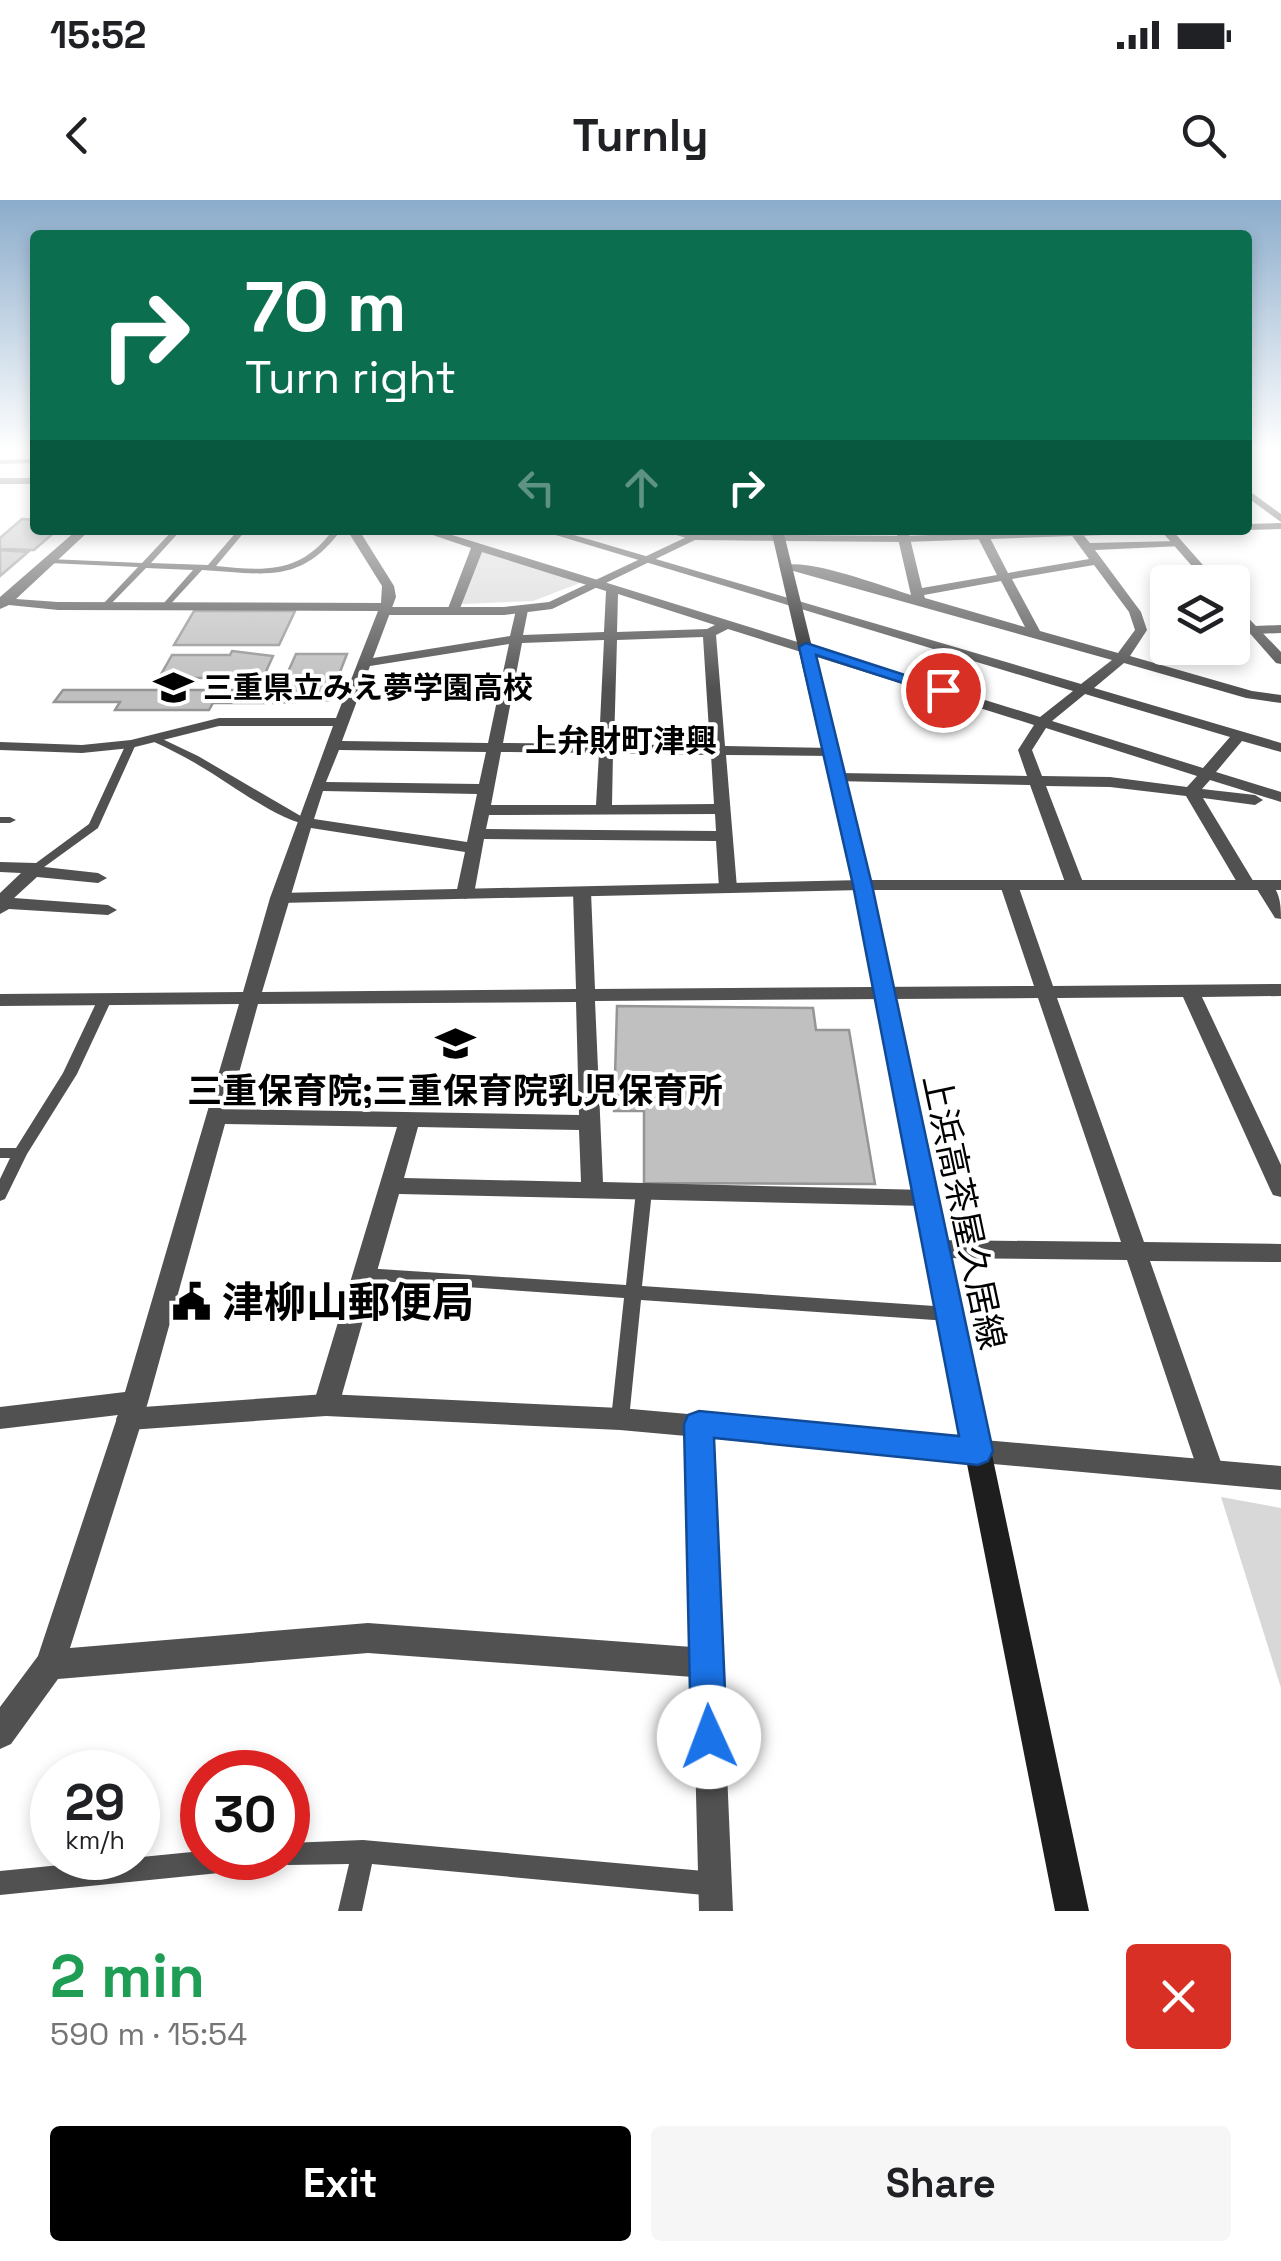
<!DOCTYPE html>
<meta charset="utf-8">
<style>
:root{--surface:#fff;--page:#f6f6f6;--text:#202124;--muted:#757577;--accent:#000}
body{margin:0;font-family:"Space Grotesk","Noto Sans JP",sans-serif;background:var(--page);color:var(--text);height:100vh;display:flex;flex-direction:column;font-size:38px;white-space:nowrap}
*{box-sizing:border-box;margin:0}
p{font-size:32px;color:var(--muted)}
.icon{flex:none;width:55px;height:55px;fill:none;stroke:currentColor;stroke-width:2;stroke-linecap:round;stroke-linejoin:round}
.map{position:relative;height:1711px;overflow:hidden}
.panel{display:flex;flex-direction:column;background:var(--surface);flex:1}
.panel>*{flex:none}
.hud{position:absolute;left:30px;top:30px;width:1222px;height:305px;border-radius:10px;box-shadow:0 5px 15px #0003;background:#0b6e4f;color:#fff;overflow:hidden}
.buttons{position:absolute;left:1150px;top:365px;display:grid;gap:20px}
.buttons a{display:grid;place-items:center;width:100px;height:100px;border-radius:10px;background:var(--surface);box-shadow:0 5px 15px #0003;font-size:50px}
.speed{position:absolute;left:30px;top:1550px;display:flex;gap:20px;font-size:50px;font-weight:700;text-align:center}
.speed>*{display:grid;place-content:center;width:130px;height:130px;border-radius:50%;background:var(--surface);box-shadow:0 5px 15px #0003;line-height:1}
.speed small{font-size:25px;font-weight:400}
.speed .limit{border:15px solid #d22;background:#fff;color:#111}
.pin{position:absolute;display:grid;place-items:center;width:85px;height:85px;color:#fff;margin:-42px;border:5px solid #fff;border-radius:50%;box-shadow:0 2px 10px #0007}
.me{position:absolute;width:110px;margin:-55px;rotate:358deg;stroke-linejoin:round;filter:drop-shadow(0 0 8px #0008)}
.turn{display:flex;align-items:center;gap:35px;height:210px;padding:0 50px;font-size:45px}
.turn .icon{width:130px;height:130px;stroke-width:2.5}
.turn b{display:block;font-size:70px;line-height:85px}
.lanes{display:flex;align-items:center;height:95px;padding:0 50px;background:#0003;justify-content:center;gap:50px;direction:ltr}
.lanes .off{opacity:.35}
.round{display:grid;place-items:center;flex:none;width:105px;height:105px;border-radius:10px;background:var(--page)}
.head{display:flex;align-items:center;justify-content:space-between;height:170px;padding:0 50px}
h1{font-size:60px;font-weight:700;line-height:75px;color:#1e9e55}
.cta{display:flex;gap:20px;margin-top:auto;padding:20px 50px}
.cta a{flex:1;height:115px;border-radius:10px;background:var(--accent);color:#fff;font-size:40px;font-weight:700;line-height:115px;text-align:center}
.cta a+a{background:var(--page);color:var(--text)}
.status{display:flex;justify-content:space-between;align-items:center;height:70px;padding:0 50px;background:var(--surface);direction:ltr}
.status svg{height:28px;fill:currentColor}
header{display:flex;justify-content:space-between;align-items:center;height:130px;padding:0 50px;background:var(--surface);font-size:45px;font-weight:700}
.map>svg:first-child{display:block}
.green{fill:#d8d8d8}
.building{fill:#c0c0c0;stroke:#959595;stroke-width:2.5}
.lines{fill:none;stroke-linecap:round;stroke-linejoin:round}
.service{fill:#515151;fill-rule:evenodd}
.minor{fill:#515151;fill-rule:evenodd}
.tertiary{fill:#515151;fill-rule:evenodd}
.secondary{fill:#1e1e1e;fill-rule:evenodd}
.route{fill:#1a73e8;stroke:#114b97;stroke-width:2.5}
.labels{text-anchor:middle;stroke-width:8;stroke-linejoin:round;paint-order:stroke}
.far-poi-label{font-size:30px;font-weight:bold;fill:#000;stroke:#fff;text-anchor:start}
.far-quarter-label{font-size:32px;font-weight:bold;fill:#000;stroke:#fff}
.poi-label{font-size:35px;font-weight:bold;fill:#000;stroke:#fff}
.street-label{font-size:35px;fill:#000;stroke:#fff}
.near-poi-label{font-size:42px;font-weight:bold;fill:#000;stroke:#fff;text-anchor:start}
</style>
<div class="status"><b>15:52</b><svg viewBox="0 0 49 12"><path d="M0 12V9h3v3zM5 12V6h3v6zM10 12V3h3v9zM15 12V0h3v12zM26 1h20v11H26zM47 4h2v5h-2z"/></svg></div>
<header><svg class="icon" aria-label="back" viewBox="0 0 24 24"><path d="M15 5l-7 7 7 7"/></svg>Turnly<svg class="icon" aria-label="search" viewBox="0 0 24 24"><circle cx="10" cy="10" r="6"/><path d="M15 15l6 6"/></svg></header>
<div class="map">
<svg width="1281" height="1711" viewBox="0 0 1281 1711">
<rect width="100%" height="100%" fill="#fff"/>
<!-- green -->
<path class="green" d="M483,351l97,30v2l-47,18 -70,3 -4,-2 18,-49z
M1221,1297l60,11v180z"/>
<!-- building -->
<path class="building" d="M22,319l13,1v10h22l-23,20 -34,-1v-11z
M0,350l28,2 -28,24z
M194,411h101l-16,34h-105z
M232,451l41,5 -10,22h-81l-2,4h-17l3,-5 -7,1 13,-23h58z
M296,454h51l-18,46 -55,3z
M63,490h209l-6,13h-53l-4,7h-94l5,-8h-66z
M617,806l196,2 3,22h33l26,154 -231,-1v-72h-30z"/>
<g class="lines">
<!-- service -->
<path class="service" d="M35,259v4l-35,1v-4z
M173,330h8l-30,33 57,2 30,-35h8l-30,36c50,5 84,8 117,-36h8c-41,56 -79,43 -139,40l-36,39 -4,-3 1,-2 30,-34 -47,-2 -40,41 -4,-3 1,-2 35,-37 -89,-4 -4,-2 4,-2 93,4z
M156,536l42,20 113,66 -2,2c-25,0 -76,-38 -99,-52 -19,-12 -38,-22 -58,-31l-1,-2z
M131,541l5,3 -38,84 -58,42h-8v-4l57,-42 37,-80z
M0,617h10l6,3 -6,3h-10z
M105,795l7,4 -35,75 -50,80 -22,45 -5,2v-22l10,-21h-10v-10h16l47,-75 35,-74z
M644,985l5,2 3,4 -10,95 307,21 6,2 2,5 -2,5 -6,2 -308,-21 -12,119 -3,6 -6,2 -6,-2 -3,-6 13,-121 -260,-18 -6,-1 -2,-5 2,-5 6,-1 262,17 10,-94 3,-4z
M363,1640l352,32 8,4 4,8 -4,8 -8,4 -343,-32 -10,47h-24l11,-47 -61,1 -8,-3 -2,-4h10v-15z
M202,1651v7h59l-4,8 -8,4 -249,25v-24z"/>
<!-- minor -->
<path class="minor" d="M1248,290l33,24v8l-33,-24z
M77,330h13l-74,69 42,3 323,1 1,-17 -35,-56h12l35,56 2,11 -23,61 137,-22 6,-26 6,-4 6,4 -5,25 81,-3 2,-41 -124,-39 -23,59 -10,3 -2,-3 24,-63 -53,-18h18l604,187 33,-26 -534,-161h18l524,154 31,-24 -333,-93c23,-12 105,20 132,28l-15,-65h12l14,58 75,-13 -20,-39 6,-3 6,3 19,37 81,-14 -19,-26 5,-3 5,1 10,12 88,-2 4,1v4l-87,4 46,62 6,18 -17,26 122,35 29,4v8l-35,-5 -122,-35 -30,25 187,55v9l-39,-11 -26,31 65,20v10l-71,-22 -8,9 53,6 8,5 -8,5 -52,-7 52,86 8,-4c17,5 18,24 18,39l-6,-1 -20,-32 -8,4 -6,-1 -55,-93 -76,-9 -64,-1 38,99 -9,5 -9,-5 -36,-100 -197,-4v-6l5,-2 189,3 -9,-26 16,-25 -306,-96 -12,6 9,111 108,2 7,4 -7,4 -107,-1 11,133 -3,4h-12l-3,-4 -3,-47 -232,-2 -10,55 -9,5 -9,-5 9,-42 -154,-24 -49,164 314,-3 -3,-97 9,-5 9,5 4,97 439,-3 -34,-101 9,-5 9,5 35,101 228,-2v12l-79,1 79,168v32l-8,-2 -3,-6 -87,-192 -126,1 87,244 137,2v18l-131,-1 74,210 -3,9 -10,3 -10,-3 -3,-9 -71,-211 -191,-2 -8,-3 -4,-6 4,-6 8,-3 185,2 -83,-244 -443,3 8,181 323,8 8,2 3,6 -3,6 -8,2 -527,-12 -60,211 -4,8 -9,3 -9,-3 -4,-8 84,-278 -172,-3 -77,278 -78,246 298,-25 324,24 -6,-223 4,-8 9,-3 9,3 4,8 21,487h-34l-6,-234 -325,-24 -310,26 -47,65 -11,5v-42l38,-51 80,-241 -118,14v-22l125,-15 114,-388 -239,2v-12l243,-2 27,-94 63,-172h-114l-88,22 -49,5 -82,-3v-8l82,3 49,-5 88,-22h117l42,-107 -320,-1 -49,-5 -9,4v-12zM1094,365l35,47 6,18 -17,23 -78,-22 -28,-52zM1001,381l24,46 -100,-29 -1,-3zM618,394l97,31 -8,4 -90,3zM703,437l7,109 -96,-2 3,-104zM604,440l-5,104 -96,-1 19,-100zM509,444l-21,99 -146,-2 28,-75zM1085,494l145,43 -27,31 -151,-47zM1046,528l151,48 -10,11 -77,-10 -68,-1 -10,-26zM339,550l147,2 -7,32 -153,-2zM501,552l98,1 -3,52h-105zM613,553l98,2 3,49 -102,1zM323,591l154,3 -10,48 -153,-23zM715,614l1,17 -230,-2 3,-14zM576,802l3,113 -350,-6 29,-105zM418,927l161,3 2,52 -177,-4z
M660,330h19l20,7 -6,3z
M1281,425v8l-26,1 -6,-4 6,-4z
M0,662l36,1 8,4 54,6 9,5 -9,5 -61,-6 -23,21 94,7 9,5 -9,5 -99,-6 -9,5v-21l21,-20 -21,-1z"/>
<!-- tertiary -->
<path class="tertiary" d="M0,278h35v6h-35z
M1281,323v6l-33,1h-1l1,-6z
M1067,330h105l46,52h-12l-43,-49 -259,9 -209,-2 -143,69 -48,6h-120l-6,-4 6,-4h120l45,-5 144,-68 211,2z
M1232,401l49,51v12l-5,-1 -44,-50z
M862,680h419v10h-419l-583,13 -9,-5 9,-5z
M326,1194l294,14 661,58v24l-661,-60 -294,-14 -197,14 -9,-3 -4,-8 4,-8 9,-3z"/>
<!-- secondary -->
<path class="secondary" d="M771,330h12l88,355 218,1026h-34l-202,-1026z"/>
</g>
<!-- sky -->
<linearGradient id="sky" x2="0" y2="1"><stop stop-color="#8baccb"/><stop offset="0.51" stop-color="#fff"/><stop offset="1" stop-color="#fff" stop-opacity="0"/></linearGradient>
<rect width="1281" height="488" fill="url(#sky)"/>
<!-- route -->
<path class="route" d="M806,443l145,47 -14,4 -121,-39 56,230 121,566 -5,10 -10,4 -264,-27 13,299 -6,12 -12,6 -13,-6 -5,-12 -7,-313 4,-9 11,-4 260,25 -106,-551 -54,-238z"/>
<!-- icons -->
<defs>
<symbol id="school-bare" viewBox="-9 -9 18 18"><path d="M0-5L7-2L0 1L-7-2ZM-4 1L0 2.5L4 1V4Q0 6-4 4Z" fill="#000" stroke="#fff" stroke-width="2.5" paint-order="stroke"/></symbol>
<symbol id="civic-bare" viewBox="-9 -9 18 18"><path d="M-.6-6.5H3V-4.5H.6V-3L4-1V1h2V6H-6V1h2V-1L-.6-3ZM-1.2 2.5V6h2.4V2.5Z" fill="#000" stroke="#fff" stroke-width="2.5" paint-order="stroke"/></symbol>
</defs>
<g fill-rule="evenodd">
<use href="#school-bare" x="146" y="460" width="55" height="55"/>
<use href="#school-bare" x="428" y="816" width="55" height="55"/>
<use href="#civic-bare" x="164" y="1074" width="55" height="55"/>
</g>
<g class="labels">
<!-- far-poi labels -->
<g class="far-poi-label">
<text x="203" y="498">三重県立みえ夢学園高校</text>
</g>
<!-- far-quarter labels -->
<g class="far-quarter-label">
<text x="621" y="552">上弁財町津興</text>
</g>
<!-- poi labels -->
<g class="poi-label">
<text x="455" y="903">三重保育院;三重保育院乳児保育所</text>
</g>
<!-- street labels -->
<g class="street-label">
<text transform="translate(964 1012) rotate(78)" y="12">上浜高茶屋久居線</text>
</g>
<!-- near-poi labels -->
<g class="near-poi-label">
<text x="222" y="1117">津柳山郵便局</text>
</g>
</g>
</svg>
<div class="buttons">
<a><svg class="icon" aria-label="layers" viewBox="0 0 24 24"><path d="M12 4l9 5-9 5-9-5zM3 14l9 5 9-5"/></svg></a>
</div>
<div class="speed"><div>29<small>km/h</small></div><div class="limit">30</div></div>
<div class="pin" style="left:943px;top:490px;background:#d93025"><svg class="icon" aria-label="arrive" viewBox="0 0 24 24"><path d="M6 21V4h12l-3 4 3 4H6"/></svg></div>
<svg class="me" style="left:709px;top:1537px" viewBox="-20 -20 40 40"><circle r="19" fill="#fff"/><path d="M0-13L10 11 0 6-10 11z" fill="#1a73e8"/></svg>
<div class="hud">
<div class="turn"><svg class="icon" aria-label="right" viewBox="0 0 24 24"><path d="M7 20v-9h11M14 6l5 5-5 5"/></svg><div><b>70 m</b>Turn right</div></div>
<div class="lanes"><svg class="icon off" aria-label="left" viewBox="0 0 24 24"><path d="M17 20v-9H6M10 6l-5 5 5 5"/></svg><svg class="icon off" aria-label="ahead" viewBox="0 0 24 24"><path d="M12 20V5M6 11l6-6 6 6"/></svg><svg class="icon" aria-label="right" viewBox="0 0 24 24"><path d="M7 20v-9h11M14 6l5 5-5 5"/></svg></div>
</div>
</div>
<section class="panel">
<div class="head"><div><h1>2 min</h1><p>590 m · 15:54</p></div><a class="round" style="background:#d93025;color:#fff"><svg class="icon" aria-label="close" viewBox="0 0 24 24"><path d="M6 6l12 12M18 6L6 18"/></svg></a></div>
<div class="cta"><a>Exit</a><a>Share</a></div>
</section>
